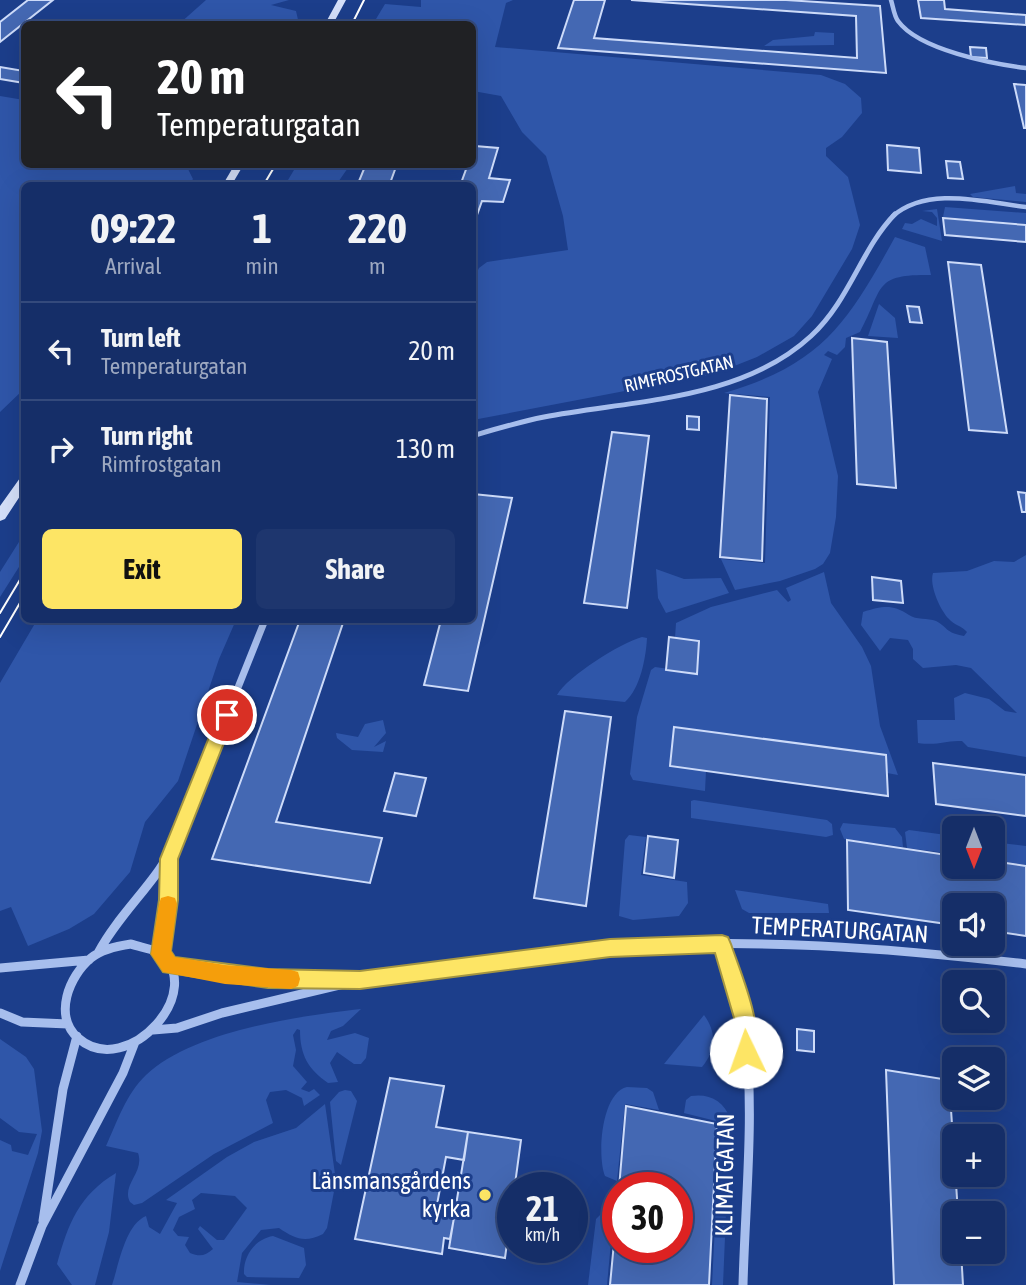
<!DOCTYPE html>
<meta charset="utf-8">
<style>
:root{--surface:#152e68;--page:#1e366e;--text:#f1f3f6;--muted:#9da8c0;--line:#344a7c;--accent:#fde565}
body{margin:0;font-family:"Asap Condensed",sans-serif;background:var(--page);color:var(--text);height:100vh;display:flex;flex-direction:column;font-size:26px;white-space:nowrap}
*{box-sizing:border-box;margin:0}
p{font-size:23px;color:var(--muted)}
.icon{flex:none;width:38px;height:38px;fill:none;stroke:currentColor;stroke-width:2;stroke-linecap:round;stroke-linejoin:round}
.map{position:relative;flex:1;overflow:hidden}
.panel{position:absolute;left:21px;top:182px;width:455px;height:441px;display:flex;flex-direction:column;background:var(--surface);border-radius:10px;box-shadow:0 7px 28px #0002,0 0 0 2px var(--line)}
.panel>*{flex:none}
.top-card{position:absolute;left:21px;top:21px;width:455px;height:147px;border-radius:10px;box-shadow:0 7px 28px #0002,0 0 0 2px var(--line);background:#202124;color:#fff;overflow:hidden}
.needle{width:46px;rotate:180deg}
.buttons{position:absolute;left:942px;top:816px;display:grid;gap:14px}
.buttons a{display:grid;place-items:center;width:63px;height:63px;border-radius:10px;background:var(--surface);box-shadow:0 7px 28px #0002,0 0 0 2px var(--line);font-size:35px}
.speed{position:absolute;left:497px;top:1172px;display:flex;gap:14px;font-size:35px;font-weight:700;text-align:center}
.speed>*{display:grid;place-content:center;width:91px;height:91px;border-radius:50%;background:var(--surface);box-shadow:0 7px 28px #0002,0 0 0 2px var(--line);line-height:1}
.speed small{font-size:18px;font-weight:400}
.speed .limit{border:10px solid #d22;background:#fff;color:#111}
.pin{position:absolute;display:grid;place-items:center;width:60px;height:60px;color:#fff;margin:-30px;border:4px solid #fff;border-radius:50%;box-shadow:0 2px 7px #0007}
.me{position:absolute;width:77px;margin:-38px;rotate:357deg;stroke-linejoin:round;filter:drop-shadow(0 0 5px #0008)}
.turn{display:flex;align-items:center;gap:24px;height:147px;padding:0 21px;font-size:32px}
.turn .icon{width:91px;height:91px;stroke-width:2.5}
.turn b{display:block;font-size:49px;line-height:60px}
.eta{display:flex;justify-content:space-evenly;align-items:center;height:119px;text-align:center}
.eta b{font-size:42px;font-weight:700;line-height:49px}
.button{display:flex;gap:14px;margin-top:auto;padding:14px 21px}
.button a{flex:1;height:80px;border-radius:10px;background:var(--accent);color:#111;font-size:28px;font-weight:700;line-height:80px;text-align:center}
.button a+a{background:var(--page);color:var(--text)}
ul{padding:0;list-style:none}
li{display:flex;align-items:center;gap:21px;height:98px;padding:0 21px;border-top:2px solid var(--line)}
li div{flex:1}
li b{display:block;font-size:26px}
li em{font-style:normal}
.map>svg:first-child{display:block}
.green{fill:#2f56a9;fill-rule:evenodd}
.building{fill:#4468b3;stroke:#cddbf9;stroke-width:2}
.lines{fill:none;stroke-linecap:round;stroke-linejoin:round}
.street-far3{stroke:#a7beed;stroke-width:4.5}
.street-far2{stroke:#a7beed;stroke-width:5}
.street-far1{stroke:#a7beed;stroke-width:7}
.street{stroke:#a7beed;stroke-width:9}
.secondary{fill:#d4dff9;fill-rule:evenodd}
.tram{stroke:#fff;stroke-width:2}
.route{fill:#fde565;stroke:#a49542;stroke-width:2}
.slow{fill:#f59e0b}
.poi-dot{fill:#fde565;stroke:#1c3e8b;stroke-width:2.5}
.labels{text-anchor:middle;stroke-width:6;stroke-linejoin:round;paint-order:stroke}
.far-street-label{font-size:18px;fill:#fff;stroke:#1c3e8b}
.near-street-label{font-size:24px;fill:#fff;stroke:#1c3e8b}
.near-poi-label{font-size:24px;fill:#fff;stroke:#1c3e8b;text-anchor:end}
</style>
<div class="map">
<svg width="1026" height="1285" viewBox="0 0 1026 1285">
<rect width="100%" height="100%" fill="#1c3e8b"/>
<!-- green -->
<path class="green" d="M206,0h83l-18,5 25,6 3,13h-120z
M421,0h92l-7,3 -11,44 326,28 24,9 16,14 1,15 -20,24 -16,11v8l22,21 12,48 -8,24 -40,67 -18,20 -37,21 -43,17 -241,46 -1,-138 7,-14 8,-6 81,-12 -5,-34 -17,-60 -24,-24 -21,-36 -28,-5 -1,-67h-99l12,-20 36,3z
M815,32l19,1v12l-70,1 9,-6 41,-4z
M0,96l24,4v64l162,1 7,14 -5,7h-164v203l-24,23z
M297,165v-1l53,1 -14,20h-51z
M1015,186l1,7 10,1v8l-53,-5 -3,-3z
M945,207l81,6v11l-83,-7z
M937,209l5,32 -40,-12 3,-6 7,1 9,-5 16,7v-8l-5,-6 -10,-1z
M895,237l30,10 6,28c-58,-1 -47,12 -71,57l-14,6 -1,9 -8,8 -9,-4 -4,4 8,4 -14,33 20,84 -2,41 -6,36 -7,11 -8,5 -35,12 -45,9 -14,-31 44,4 5,-166 -46,-4c99,-29 124,-71 171,-156z
M879,304l16,14 3,20 -30,-2z
M24,534v25l-24,38v-25z
M1026,555v202l-58,-10 -6,-6c-18,-1 -22,5 -44,2l-1,-23h38l-1,-22 11,-5 24,6 16,12 12,2 -46,-45 -15,-3 -33,3 -10,-9v-10l-5,-9 -18,-2 -10,13 -19,-26 2,-13c20,-6 29,-8 46,3 7,5 19,3 27,6 13,7 8,11 28,15l3,-4c-5,-6 -13,-7 -18,-13 -9,-9 -20,-34 -16,-46l34,-2 27,-10 20,1z
M656,569l28,10 37,-1 8,15 -63,20 -8,-15z
M824,572l7,31 31,44 9,19 9,60 18,49 -11,-2 -1,-18 -212,-27 -3,38 35,5 -1,20 -72,-11 -3,-6 7,-57 14,-47 4,-3 42,6 2,-32 -24,-3 1,-15 35,-16 66,-17 11,12 3,-2 -5,-12z
M37,620h199l-17,39 -41,122 -33,41 -15,50 -36,42 -25,15 -41,17 -17,-39 -11,4v-228z
M642,637l5,1c-1,20 -7,51 -22,64l-68,-7c11,-19 63,-52 85,-58z
M383,720l3,13 -12,14 12,-6 -3,11 -31,-2 -15,-12 -1,-5 22,4 7,-13z
M694,800l133,20 5,4 1,11 -7,2 -135,-19v-17z
M843,823l52,5 7,9 1,10 -59,-8 -4,-10z
M909,830l45,6v18l-47,-6 -2,-16z
M629,835l17,2 -5,38 46,7 1,21 -9,13 -46,4 -14,-4 6,-76z
M992,842l34,4v19l-34,-5z
M735,890l93,14 1,9h-80l-7,-4z
M361,1009l-18,17 -12,5 -4,9 28,-7 14,5 -3,20 -5,6h-7l-17,-12 -7,11 8,19 -10,1c-20,-14 -28,-28 -28,-53l-3,-1 -4,6 3,15 -3,16 14,16 -6,7 8,3 5,-3 6,6 -16,11 -2,-8 -16,-8 -16,2 -4,8 7,23 -59,31 -72,49 -8,2 -4,-3c-9,-17 15,-30 8,-49l-32,-7c11,-24 20,-52 40,-71 47,-44 152,-59 215,-66z
M704,1015c13,18 12,35 -2,52l-38,-3z
M0,1039l26,18 8,12 8,62 -4,22 -38,118v-131l11,5 1,6 16,4 9,-21 -18,-2 -19,-14z
M627,1087l20,1 6,4 6,18 -34,-6 -8,77 -12,-5c-8,-20 -4,-83 22,-89z
M345,1090l6,1 6,10 -16,64 -5,-4 -6,-59 9,-10z
M691,1096c18,-3 33,5 39,22l-7,167h-11l8,-163 -36,-9 2,-13z
M325,1104l11,77 -9,47 -4,6c-18,9 -28,5 -44,-6l-18,2 -19,23 -5,29 34,3h-159c7,-21 13,-60 34,-69l3,11 11,7 17,-31 -11,-3 61,-43 27,-15 42,-14zM201,1193l34,3 12,12 -23,32h-7l-17,-14 -2,3 15,20c-8,7 -13,8 -23,4l-5,-8 4,-8 -11,-1 -5,-6 6,-13 16,-8 -3,-9z
M116,1173l-7,59 -14,53h-23l-15,-21c11,-40 22,-69 59,-91z
M605,1210h9l-7,75h-19l8,-66z
M273,1236l31,12 2,17 -7,13 -52,-1 -3,-3c-1,-18 11,-35 29,-38z"/>
<!-- building -->
<path class="building" d="M28,0h25l-53,42v-20z
M574,0h31l-11,38 263,20 -1,-42 -225,-16h155l94,6 6,67 -328,-25z
M918,0h26l1,9 81,6v10l-105,-7z
M970,47l16,1 1,10 -16,-1z
M0,67l24,4v12l-24,-4z
M1014,84l12,1v43h-2z
M887,145l32,3 2,25 -33,-3z
M475,146l23,2 -9,30 21,2 -7,22 -21,-1 -10,28v-43h-12l8,-22h4z
M946,161l14,1 3,17 -15,-1z
M366,164h31l-8,22h-32z
M943,218l83,7v17l-81,-7z
M948,262l33,3 26,168 -38,-3z
M907,306l12,1 3,16 -12,-1z
M852,338l35,4 9,146 -39,-4z
M730,395l37,4 -5,162 -42,-4z
M687,416l12,1v13l-12,-1z
M612,432l37,4 -22,172 -43,-5z
M1018,492l8,1v19h-4z
M473,494l39,4 -44,193 -44,-6 17,-65h31z
M872,577l29,4 2,22 -30,-3z
M300,620h44l-68,202 106,16 -12,45 -158,-24z
M669,637l30,4 -2,33 -31,-4z
M565,711l46,6 -25,189 -52,-8z
M674,727l212,28 2,41 -218,-30z
M933,763l93,12v41l-90,-12z
M395,773l31,5 -10,38 -32,-5z
M648,836l30,4 -4,38 -30,-5z
M847,840l107,16v10h38v-5l34,5v70l-34,-5v-26h-38v20l-106,-15z
M797,1029l17,2v21l-17,-2z
M886,1070l63,10 9,133h-4v38h7l2,34h-69z
M390,1078l54,8 -8,41 32,5 -4,28 -18,-3 -11,58 19,3 -4,21 -6,-1 -2,16 -87,-15z
M626,1106l91,18 -8,161h-99l8,-85v48h59v-60h-58z
M468,1132l53,8 -16,118 -56,-10z"/>
<g class="lines">
<!-- street-far3 -->
<path class="street-far3" d="M891,0c2,6 3,16 7,21 21,29 95,43 128,47
M893,216c35,-30 91,-14 133,-9"/>
<!-- street-far2 -->
<path class="street-far2" d="M472,436c24,-7 47,-14 72,-19 88,-17 197,-16 267,-81 39,-36 50,-87 84,-122"/>
<!-- street-far1 -->
<path class="street-far1" d="M177,840l88,-220"/>
<!-- street -->
<path class="street" d="M131,944c8,3 19,4 26,8 54,34 -29,130 -79,86 -25,-22 -9,-62 13,-80 11,-9 26,-12 40,-14z
M721,944c10,29 20,58 24,88 10,83 0,170 -2,253
M98,953c23,-43 62,-73 79,-115
M161,954l8,-55v-39
M170,965c63,10 126,18 190,15 85,-4 168,-25 253,-32 138,-11 276,0 413,16
M0,968l89,-8
M0,1013l22,9 46,2
M153,1030l24,-2 45,-15 130,-31
M43,1221l20,-132 14,-53
M20,1285l22,-59 81,-153 12,-31"/>
<!-- secondary -->
<path class="secondary" d="M338,0h8l-13,24h-8z
M235,164h9l-13,22h-9z
M24,477v13l-19,29 -5,2v-15l20,-28z"/>
<!-- tram -->
<path class="tram" d="M352,24l12,-24
M263,186l13,-22
M0,613l24,-40
M0,637l24,-41"/>
</g>
<!-- route -->
<path class="route" d="M227,709l8,6 -57,144v41l-7,51 4,6 93,12 92,2 250,-32 112,-4 6,2 3,7c10,30 35,86 22,115l-7,3 -7,-3 -5,-41 -19,-65 -105,4 -250,32 -92,-1 -105,-16 -12,-18 8,-54 1,-41 58,-144z"/>
<!-- slow -->
<path class="slow" d="M168,896l7,2 2,6 -6,47 4,6 50,8 66,5 7,2 2,7 -2,7 -7,3 -66,-5 -62,-12 -12,-18 8,-50 2,-6z"/>
<!-- markers -->
<circle class="poi-dot" cx="485" cy="1195" r="7"/>
<g class="labels">
<!-- far-street labels -->
<g class="far-street-label">
<text transform="translate(679 374) rotate(-13)" y="6">RIMFROSTGATAN</text>
</g>
<!-- near-street labels -->
<g class="near-street-label">
<text transform="translate(840 930) rotate(3)" y="8">TEMPERATURGATAN</text>
<text transform="translate(725 1175) rotate(-89)" y="8">KLIMATGATAN</text>
</g>
<!-- near-poi labels -->
<g class="near-poi-label">
<text x="471" y="1189">Länsmansgårdens<tspan x="471" dy="28">kyrka</tspan></text>
</g>
</g>
</svg>
<div class="buttons">
<a><svg class="needle" viewBox="-14 -14 28 28"><path d="M0-13l5 13h-10z" fill="#e53935"/><path d="M0 13l5-13h-10z" fill="#9da8c0"/></svg></a>
<a><svg class="icon" aria-label="sound" viewBox="0 0 24 24"><path d="M4 9h4l5-4v14l-5-4H4zM17 9q2 3 0 6"/></svg></a>
<a><svg class="icon" aria-label="search" viewBox="0 0 24 24"><circle cx="10" cy="10" r="6"/><path d="M15 15l6 6"/></svg></a>
<a><svg class="icon" aria-label="layers" viewBox="0 0 24 24"><path d="M12 4l9 5-9 5-9-5zM3 14l9 5 9-5"/></svg></a>
<a>+</a>
<a>−</a>
</div>
<div class="speed"><div>21<small>km/h</small></div><div class="limit">30</div></div>
<div class="pin" style="left:227px;top:715px;background:#d93025"><svg class="icon" aria-label="arrive" viewBox="0 0 24 24"><path d="M6 21V4h12l-3 4 3 4H6"/></svg></div>
<svg class="me" style="left:746px;top:1052px" viewBox="-20 -20 40 40"><circle r="19" fill="#fff"/><path d="M0-13L10 11 0 6-10 11z" fill="#fde565"/></svg>
<div class="top-card">
<div class="turn"><svg class="icon" aria-label="left" viewBox="0 0 24 24"><path d="M17 20v-9H6M10 6l-5 5 5 5"/></svg><div><b>20 m</b>Temperaturgatan</div></div>
</div>
<section class="panel">
<div class="eta">
<div><b>09:22</b><p>Arrival</p></div>
<div><b>1</b><p>min</p></div>
<div><b>220</b><p>m</p></div>
</div>
<ul>
<li><svg class="icon" aria-label="left" viewBox="0 0 24 24"><path d="M17 20v-9H6M10 6l-5 5 5 5"/></svg><div><b>Turn left</b><p>Temperaturgatan</p></div><em>20 m</em></li>
<li><svg class="icon" aria-label="right" viewBox="0 0 24 24"><path d="M7 20v-9h11M14 6l5 5-5 5"/></svg><div><b>Turn right</b><p>Rimfrostgatan</p></div><em>130 m</em></li>
</ul>
<div class="button"><a>Exit</a><a>Share</a></div>
</section>
</div>
